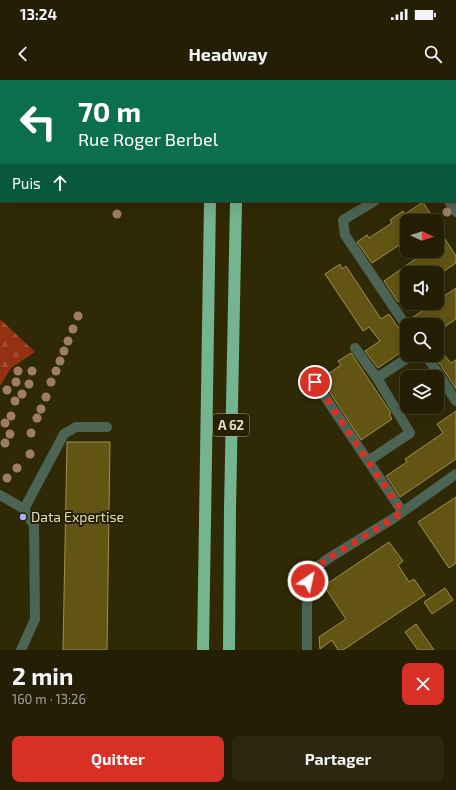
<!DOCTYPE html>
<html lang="fr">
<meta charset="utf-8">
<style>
:root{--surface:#241f04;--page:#2c270e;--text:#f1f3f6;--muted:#a3a29a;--line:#413d26;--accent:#d93025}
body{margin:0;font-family:"Exo 2",sans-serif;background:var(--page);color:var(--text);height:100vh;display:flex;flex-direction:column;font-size:15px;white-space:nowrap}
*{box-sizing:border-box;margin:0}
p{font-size:13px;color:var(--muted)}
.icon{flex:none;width:22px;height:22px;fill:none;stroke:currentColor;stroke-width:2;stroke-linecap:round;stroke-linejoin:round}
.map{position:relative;height:570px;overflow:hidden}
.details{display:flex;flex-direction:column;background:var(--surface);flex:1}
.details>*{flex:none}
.hud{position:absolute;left:0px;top:0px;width:456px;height:122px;box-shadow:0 4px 16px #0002,0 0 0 1px var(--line);background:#0b6e4f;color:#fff;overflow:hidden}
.needle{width:26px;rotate:93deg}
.buttons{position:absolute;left:400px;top:134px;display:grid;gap:8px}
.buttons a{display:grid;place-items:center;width:44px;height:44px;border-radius:8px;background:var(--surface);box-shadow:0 4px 16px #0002,0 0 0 1px var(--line);font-size:20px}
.pin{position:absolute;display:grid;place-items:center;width:34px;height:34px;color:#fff;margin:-17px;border:2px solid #fff;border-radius:50%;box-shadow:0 1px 4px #0007}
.me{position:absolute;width:44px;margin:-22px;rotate:34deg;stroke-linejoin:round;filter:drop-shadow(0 0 3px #0008)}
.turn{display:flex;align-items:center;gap:14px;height:84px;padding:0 12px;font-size:18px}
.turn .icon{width:52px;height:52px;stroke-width:2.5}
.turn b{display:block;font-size:28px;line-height:34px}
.then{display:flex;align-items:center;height:38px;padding:0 12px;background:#0003;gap:8px;font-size:15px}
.round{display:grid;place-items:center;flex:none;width:42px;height:42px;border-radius:8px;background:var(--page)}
.overview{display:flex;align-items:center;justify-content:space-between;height:68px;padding:0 12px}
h1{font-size:24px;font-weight:700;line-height:30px}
.button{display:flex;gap:8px;margin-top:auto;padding:8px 12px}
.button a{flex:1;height:46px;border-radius:8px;background:var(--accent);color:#fff;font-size:16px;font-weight:700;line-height:46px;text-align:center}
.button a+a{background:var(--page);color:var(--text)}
.status{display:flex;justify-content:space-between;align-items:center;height:28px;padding:0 20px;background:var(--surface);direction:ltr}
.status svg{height:11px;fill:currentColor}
header{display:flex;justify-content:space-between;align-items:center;height:52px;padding:0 12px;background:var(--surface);font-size:18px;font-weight:700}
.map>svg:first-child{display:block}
.forest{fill:url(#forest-firs)}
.building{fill:#625514;stroke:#9e904f}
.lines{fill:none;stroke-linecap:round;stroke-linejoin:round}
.minor{stroke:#4b6454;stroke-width:10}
.highway{stroke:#74b48e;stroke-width:12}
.tree{fill:#9f7d65}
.route{stroke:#d93025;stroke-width:7;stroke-dasharray:0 12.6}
.poi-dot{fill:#a6b1fc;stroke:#261f00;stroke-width:1.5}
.labels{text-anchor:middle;stroke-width:4;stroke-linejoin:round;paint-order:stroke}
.shield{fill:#261f00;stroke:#aba484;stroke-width:1}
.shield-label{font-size:13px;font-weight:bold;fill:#e4ddbd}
.poi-label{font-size:14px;fill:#e4ddbd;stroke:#261f00;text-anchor:start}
</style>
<div class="status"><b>13:24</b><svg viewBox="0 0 49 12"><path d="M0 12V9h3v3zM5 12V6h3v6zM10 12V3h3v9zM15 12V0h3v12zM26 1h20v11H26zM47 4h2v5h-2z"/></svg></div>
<header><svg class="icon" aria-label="back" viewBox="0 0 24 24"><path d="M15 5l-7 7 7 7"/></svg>Headway<svg class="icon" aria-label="search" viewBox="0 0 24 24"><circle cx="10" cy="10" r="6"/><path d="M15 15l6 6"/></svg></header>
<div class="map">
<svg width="456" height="570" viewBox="0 0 456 570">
<defs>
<pattern id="forest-firs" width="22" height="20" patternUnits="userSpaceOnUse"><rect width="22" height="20" fill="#933111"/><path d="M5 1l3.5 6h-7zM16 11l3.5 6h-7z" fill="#a24e32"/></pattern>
</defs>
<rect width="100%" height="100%" fill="#302906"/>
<!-- forest -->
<path class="forest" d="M0,239l35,33 -24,16 -11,18z"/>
<!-- building -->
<path class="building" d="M423,122l12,19h-28v19l-35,23 -15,-21 10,-7 2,3 23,-15 -2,-3 13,-9 2,3z
M445,159l11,17v7l-15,10h-34v23l-9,6 -14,-21 43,-30h10v-7z
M340,184l2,5 4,-3 35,53 8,-5 18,26v8l-29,20 -13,-17 15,-10 -11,-14 -6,4 -38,-57z
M456,208v31l-19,13v-7h-24l-3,-6 24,-16h3v-2z
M437,267l14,16 5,-3v29l-22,-34h3z
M351,273l40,60 -2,1 3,5 -31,21 -40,-61 20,-14 -3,-4z
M456,331v48l-56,38 -14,-21 21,-14 -2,-3 38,-26 -6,-9z
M67,362h43l-3,208h-44z
M456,417v66l-7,5 -31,-46z
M389,462l14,19 -5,4 11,17 5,-3 11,16 -82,55h-5l-6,-10 -12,9 -1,-12 27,-18 -22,-33z
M445,508l8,12 -21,14 -8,-12z
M416,544l4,6 14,20h-16l-13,-18z"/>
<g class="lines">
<!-- minor -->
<path class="minor" d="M431,1l1,-1
M375,121l-32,19 2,15 62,92
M449,121l7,11
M355,268l22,30
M426,275l30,46
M315,302l53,79
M0,415l24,14 10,16 1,94 -14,31
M24,429l40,-75 12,-7h31
M402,431l-34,-50 42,-28 -33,-55 35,-23
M307,570v-44l3,-34 19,-14 65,-40 62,-44"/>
<!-- highway -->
<path class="highway" d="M216,1v-1
M242,1v-1
M203,570l7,-449
M229,570l1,-141 6,-308"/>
</g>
<!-- trees -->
<g class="tree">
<circle cx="447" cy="132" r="4.5"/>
<circle cx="117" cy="134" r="4.5"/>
<circle cx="78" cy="236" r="4.5"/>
<circle cx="73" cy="249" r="4.5"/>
<circle cx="68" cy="261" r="4.5"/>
<circle cx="64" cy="271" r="4.5"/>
<circle cx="60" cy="281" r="4.5"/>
<circle cx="18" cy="291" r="4.5"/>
<circle cx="32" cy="291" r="4.5"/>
<circle cx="56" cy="291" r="4.5"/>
<circle cx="16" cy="302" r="4.5"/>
<circle cx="51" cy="302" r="4.5"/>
<circle cx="29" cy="304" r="4.5"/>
<circle cx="7" cy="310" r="4.5"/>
<circle cx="22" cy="314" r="4.5"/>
<circle cx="46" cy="317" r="4.5"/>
<circle cx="15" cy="321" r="4.5"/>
<circle cx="41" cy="329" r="4.5"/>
<circle cx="11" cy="336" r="4.5"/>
<circle cx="37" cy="338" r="4.5"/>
<circle cx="5" cy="343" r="4.5"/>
<circle cx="31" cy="353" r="4.5"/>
<circle cx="10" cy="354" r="4.5"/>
<circle cx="5" cy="363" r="4.5"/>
<circle cx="30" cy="374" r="4.5"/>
<circle cx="17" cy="388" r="4.5"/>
<circle cx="7" cy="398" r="4.5"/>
</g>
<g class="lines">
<!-- route -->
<path class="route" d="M308,501l2,-9 19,-14 65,-40 8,-6 -87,-130"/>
</g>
<!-- markers -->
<circle class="poi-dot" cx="23" cy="437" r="4"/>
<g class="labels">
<!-- shield labels -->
<rect class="shield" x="213" y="334" width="36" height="22" rx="3"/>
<g class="shield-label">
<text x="231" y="350">A 62</text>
</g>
<!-- poi labels -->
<g class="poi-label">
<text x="31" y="442">Data Expertise</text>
</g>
</g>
</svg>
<div class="buttons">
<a><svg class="needle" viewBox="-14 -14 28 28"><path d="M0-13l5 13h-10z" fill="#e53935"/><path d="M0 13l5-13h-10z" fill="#a3a29a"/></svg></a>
<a><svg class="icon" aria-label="sound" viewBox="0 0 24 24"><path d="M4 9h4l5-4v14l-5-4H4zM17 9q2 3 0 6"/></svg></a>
<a><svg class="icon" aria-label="search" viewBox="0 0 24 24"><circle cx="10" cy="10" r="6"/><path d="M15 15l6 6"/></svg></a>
<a><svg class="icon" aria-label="layers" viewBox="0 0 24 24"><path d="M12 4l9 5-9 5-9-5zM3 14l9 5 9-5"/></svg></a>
</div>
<div class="pin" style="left:315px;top:302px;background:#d93025"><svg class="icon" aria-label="arrive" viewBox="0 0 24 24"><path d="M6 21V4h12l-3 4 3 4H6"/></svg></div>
<svg class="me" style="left:308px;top:501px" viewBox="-20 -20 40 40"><circle r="17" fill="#d93025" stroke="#fff" stroke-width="3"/><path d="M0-11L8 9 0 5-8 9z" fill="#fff"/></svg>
<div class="hud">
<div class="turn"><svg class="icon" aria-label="left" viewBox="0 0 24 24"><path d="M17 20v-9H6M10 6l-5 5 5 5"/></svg><div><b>70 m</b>Rue Roger Berbel</div></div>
<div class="then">Puis<svg class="icon" aria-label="ahead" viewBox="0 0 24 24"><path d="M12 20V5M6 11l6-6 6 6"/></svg></div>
</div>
</div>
<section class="details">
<div class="overview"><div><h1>2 min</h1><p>160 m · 13:26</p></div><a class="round" style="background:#d93025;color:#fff"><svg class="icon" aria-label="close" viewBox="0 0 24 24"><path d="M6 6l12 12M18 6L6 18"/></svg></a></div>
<div class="button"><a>Quitter</a><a>Partager</a></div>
</section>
